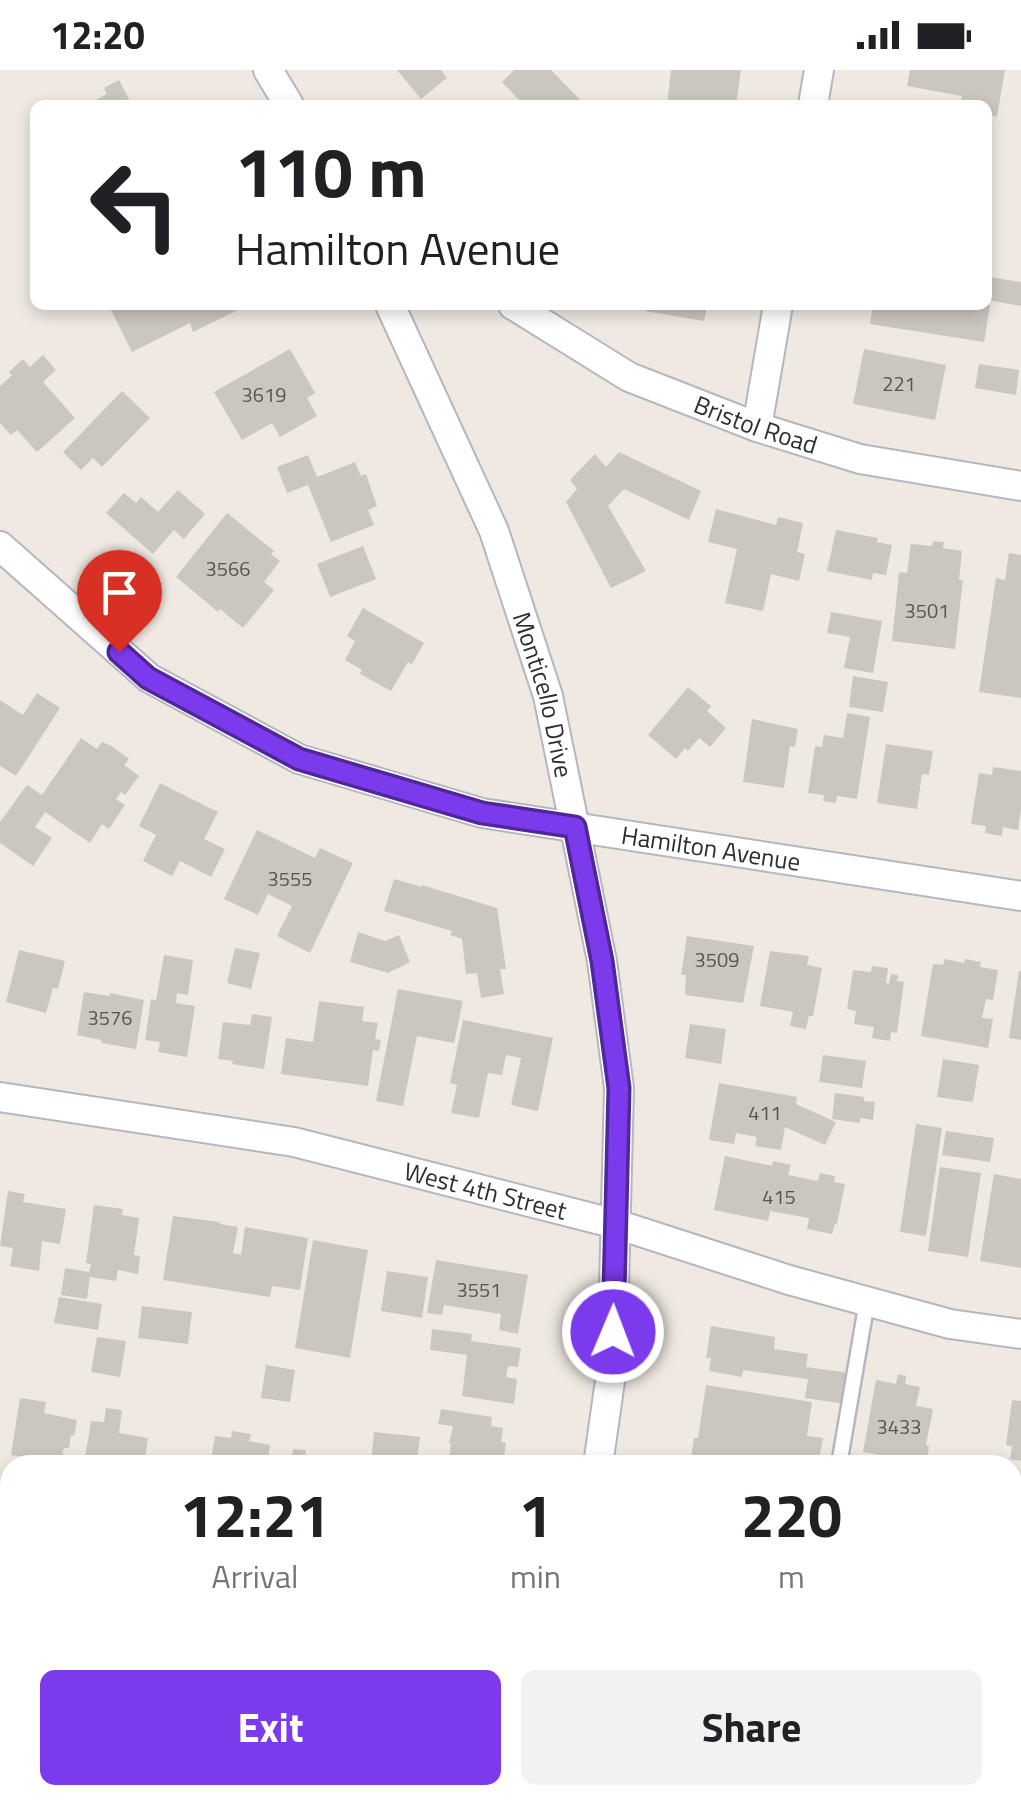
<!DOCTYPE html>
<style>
:root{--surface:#fff;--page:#f2f2f2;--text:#202124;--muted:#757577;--accent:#7c3aed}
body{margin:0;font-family:"Titillium Web",sans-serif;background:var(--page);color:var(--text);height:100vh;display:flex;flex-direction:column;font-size:38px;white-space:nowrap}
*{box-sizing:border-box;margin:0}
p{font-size:32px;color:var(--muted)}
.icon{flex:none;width:55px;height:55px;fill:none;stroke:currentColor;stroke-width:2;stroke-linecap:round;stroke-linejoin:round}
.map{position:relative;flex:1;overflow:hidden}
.panel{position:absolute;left:0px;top:1385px;width:1022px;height:350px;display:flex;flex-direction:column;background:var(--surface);border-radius:30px 30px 0 0;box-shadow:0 5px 15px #0003}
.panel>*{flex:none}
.guide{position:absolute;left:30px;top:30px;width:962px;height:210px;border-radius:15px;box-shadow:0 5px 15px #0003;background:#fff;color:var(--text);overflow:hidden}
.pin{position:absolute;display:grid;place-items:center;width:85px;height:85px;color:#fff;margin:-102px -42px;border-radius:50% 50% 50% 0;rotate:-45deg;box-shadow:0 0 10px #0007}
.pin .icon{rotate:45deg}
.me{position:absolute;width:110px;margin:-55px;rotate:1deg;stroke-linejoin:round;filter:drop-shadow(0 0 8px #0008)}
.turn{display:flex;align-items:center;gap:35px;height:210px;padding:0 40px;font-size:45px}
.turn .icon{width:130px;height:130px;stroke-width:2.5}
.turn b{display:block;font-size:70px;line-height:85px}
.eta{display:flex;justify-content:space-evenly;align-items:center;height:170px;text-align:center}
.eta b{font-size:60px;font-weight:700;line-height:70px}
.button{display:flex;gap:20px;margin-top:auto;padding:20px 40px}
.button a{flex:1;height:115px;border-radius:15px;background:var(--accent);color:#fff;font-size:40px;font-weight:700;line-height:115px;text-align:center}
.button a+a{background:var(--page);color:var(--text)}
.status{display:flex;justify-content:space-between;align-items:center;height:70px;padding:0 50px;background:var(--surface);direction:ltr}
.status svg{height:28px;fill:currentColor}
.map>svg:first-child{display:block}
.building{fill:#cbc7bf}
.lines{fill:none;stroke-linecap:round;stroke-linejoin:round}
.lane-casing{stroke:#b4b7c1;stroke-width:19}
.street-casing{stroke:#b4b7c1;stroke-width:32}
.lane{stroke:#fff;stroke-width:14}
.street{stroke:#fff;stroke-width:28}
.route-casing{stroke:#51269a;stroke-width:25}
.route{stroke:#7c3aed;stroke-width:18}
.labels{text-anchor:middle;stroke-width:9;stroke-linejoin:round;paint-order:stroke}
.number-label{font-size:20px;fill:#555452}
.street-label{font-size:25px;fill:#2e2e2e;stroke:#fff}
</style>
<div class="status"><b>12:20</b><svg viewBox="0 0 49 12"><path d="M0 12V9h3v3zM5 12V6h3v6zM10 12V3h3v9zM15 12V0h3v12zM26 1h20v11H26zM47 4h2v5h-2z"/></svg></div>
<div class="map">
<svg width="1021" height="1735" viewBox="0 0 1021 1735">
<rect width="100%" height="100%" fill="#efe9e1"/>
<!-- building -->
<path class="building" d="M397,0h44l6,8 -26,21z
M514,0h37l34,35h-38l-2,-2 -2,2h-29l5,-5 -17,-18z
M671,0h70l-5,35h-69z
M910,0h95l-8,47 -9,-2v-10h-28l2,-9 -55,-10z
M119,10l13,25h-46l21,-11 -3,-6z
M988,207l33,5v24l-33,-6z
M117,235h131l-55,27 -3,-9 -58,29 -22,-44z
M646,235h61l-3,16 -59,-10z
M873,235h117l-6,37 -114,-18z
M290,279l25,44 -8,5 10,18 -37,21 -8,-14 -30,17 -28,-48z
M864,279l82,16 -11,55 -82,-16z
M43,285l13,15 -13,12 32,36 -38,34 -20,-22 -6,5 -11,-12v-37l12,-11 -3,-3 14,-13 7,8z
M979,294l40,6 -3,25 -41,-7z
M122,321l28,27 -48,49 -9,-9 -12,12 -18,-18z
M619,382l82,39 -12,29 -65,-31 -16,17 38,65 -35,17 -45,-86 11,-13 -7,-9 25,-26 11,13z
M308,385l9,22 38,-15 6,14 5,-2 11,32 -9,4 6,15 -43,17 -23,-57 -21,8 -10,-26z
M178,420l27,24 -21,25 -10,-9 -21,24 -47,-41 18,-20 12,10 5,-6 17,15z
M716,439l60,16 2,-8 25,6 -6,29 8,2 -6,27 -28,-7 -8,37 -38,-8 12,-54 -29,-7z
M227,443l47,38 -3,3 9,7 -16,21 10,8 -31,38 -23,-19 -2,3 -42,-35z
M836,460l42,8 -1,4 15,3 -6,30 -13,-2 -1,7 -45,-9z
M933,471l11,1 -1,6 19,3 -3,29h4l-8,69 -63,-8 7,-69 8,1 4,-29 21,2z
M363,476l13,33 -46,18 -13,-33z
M1009,483l12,2v143l-42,-6 17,-114 9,2z
M363,538l61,35 -12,21 -4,-2 -17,29 -31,-17 2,-4 -17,-10 10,-19 -8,-5z
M831,542l51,9 -9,52 -29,-5 6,-31 -23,-4z
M853,606l35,6 -5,30 -34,-5z
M688,617l23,19 -4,5 19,17 -16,19 -11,-9 -11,13 -3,-3 -9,11 -28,-24z
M37,623l23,15 -44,68 -16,-10v-66l23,15z
M847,643l23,4 -13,82 -20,-3 -1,7 -13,-2 1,-6 -16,-2 7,-47 7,1 2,-12 19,3z
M752,649l46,10 -3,18 -5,-1 -6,42 -41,-6z
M81,668l16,11 5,-7 10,4 17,13 -5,6 15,11 -14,19 -4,-3 -5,7 9,6 -16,24 -7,-5 -12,19 -45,-31 -10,15 17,11 -19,28 -33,-23v-21l27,-37 15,10z
M886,674l47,7 -4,24 -7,-1 -5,35 -40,-6z
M993,697l28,4v39l-3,20 -15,-3 -1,9 -17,-3 1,-7 -15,-2 8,-51 13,2z
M160,713l58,29 -14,27 21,10 -14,28 -31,-16 -8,15 -29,-15 13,-26 -17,-9z
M257,760l58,28 5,-10 33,15 -43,90 -33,-17 15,-30 -24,-12 -10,21 -34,-16z
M394,809l28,8v-2l75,23 9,61h-6l4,25 -23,4 -4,-25 -11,1 -4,-35 -12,-4 2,-4 -68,-20z
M358,862l27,9 14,-6 11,27 -22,11 -38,-11z
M687,866l67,10 -11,57 -58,-8 1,-20h-5z
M235,878l25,5 -9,36 -24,-6z
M19,880l46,11 -7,28 -5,-1 -7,25 -40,-11z
M770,881l39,5 -2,9 15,3 -9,48h-4l-3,13 -16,-3 3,-14 -33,-6z
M164,885l29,5 -5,35 -11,-2 -1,10 19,3 -8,51 -29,-5 2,-10 -15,-2 6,-41 5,2z
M945,889l19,4 1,-4 16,3 -1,5 18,3 -5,30 -7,-1 -4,19 11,1 -5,29 -67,-12 12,-72 10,1z
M872,896l16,2 -2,15 3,1 2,-10 7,1 -1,6 7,1 -7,51 -6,-1 -1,9 -18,-3 2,-11 -20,-3 2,-13 -9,-2 6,-39 18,2z
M1019,901h2v69l-12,-2z
M398,919l65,12 -9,42 -37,-7 -14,70 -27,-5z
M84,922l26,4v-3l34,7 -8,49 -35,-6v-3l-24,-5z
M319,931l45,6 -2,14 16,2 -3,16 6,1 -2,11 -6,-1 -5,36 -87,-12 5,-36 27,4z
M252,944l20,3 -8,52 -32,-5 1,-3 -15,-2 5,-37 27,3z
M463,950l90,18 -15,73 -27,-6 10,-47 -15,-3 -4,20 -14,-2 -9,45 -28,-5 6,-28 -7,-2z
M690,954l36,5 -5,35 -36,-6z
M823,985l43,6 -4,27 -43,-6z
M943,989l36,6 -6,37 -36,-5z
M719,1013l78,14 -1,7 40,18 -11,23 -40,-18 -4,23 -26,-4 2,-9 -21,-4 -2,11 -25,-4z
M835,1023l29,4v4l11,1 -2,18 -13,-2v5l-28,-4z
M916,1054l26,4 -16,108 -26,-4z
M946,1061l48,7 -4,24 -48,-7z
M725,1086l47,10 1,-5 18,4 -3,10 30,6 2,-8 15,3 -1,6 11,2 -8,40h-2l-3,10 -25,-5 2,-11 -39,-7 -2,10 -54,-11z
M940,1097l41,6 -13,84 -40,-6z
M994,1104l27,5v89l-41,-7z
M8,1121l17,3 -2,8 43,7 -6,35 -18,-3 -3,30 -29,-5 3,-18 -13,-2z
M94,1135l29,4 -1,6 17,3 -5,37 6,1 -2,18 -20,-4 -2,11 -26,-4 -3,22 -26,-4 4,-27 24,4 2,-8 -5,-1z
M173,1146l47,6v2l18,3 -5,26 8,2 4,-28 63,11 -8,52 -28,-4 -2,11 -107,-17z
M313,1170l55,10 -18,108 -55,-10z
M436,1190l92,15 -10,59 -19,-4 2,-16 -57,-9 -2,10 -15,-2z
M387,1201l41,6 -6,41 -41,-7z
M59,1227l43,7 -4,26 -44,-7z
M142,1236l50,6 -4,32 -50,-6z
M711,1256l64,11 -1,12 34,5 -2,13 43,6 -4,31 -40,-6 3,-19 -65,-9 -1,7 -33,-6 2,-13h-5z
M432,1259l40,5 -1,7 50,7 -3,19 -10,-1 -2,11 11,2 -3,25 -52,-8 5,-41 -37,-5z
M97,1267l29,4 -6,36 -29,-5z
M266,1295l29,5 -5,32 -29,-4z
M898,1304l8,2 -1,8 15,3 -4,19 17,3 -7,36 3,1 -2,16 -11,-2v5h-11l1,-5 -43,-8 13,-72 20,4z
M706,1315l106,17 -5,34 16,2 -5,27h-128l4,-27h4z
M20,1328l26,4 -2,11 33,7 -3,16 -3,-1 -2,13h-5l-2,6 3,1 -1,5h-3v3l-18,-3 -1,4 -18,-3v-4l-13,-2z
M1012,1330l9,1v60l-11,-2 2,-13 -6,-1z
M106,1338l16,2 -3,23 29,5 -4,27h-60l7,-44 13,1z
M441,1339l51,8 -1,9 12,2 -2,14 5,1 -3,22h-55l3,-22h-2l4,-17 -15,-2z
M232,1361l19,3 -2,7 21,4 -3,20h-57l5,-29 16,2z
M374,1362l46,5 -4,28 -45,-3z
M293,1379l13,1 -1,6 47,7v2h-62z
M0,1531l10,2v68l-10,-1z
M298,1725h26l-1,10h-27z
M338,1725h116l-2,8 -30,-4 -1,6h-84z
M627,1725h135l-2,10h-108l-26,-5z
M823,1725h51l-1,10h-52z
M884,1725l46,7 -1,3h-47z
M953,1725l23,2 -1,8h-24z"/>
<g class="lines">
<defs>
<path id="lane" d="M839,1395l28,-164
M1012,1462l9,2"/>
<g id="street">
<path d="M268,0l21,35"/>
<path d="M813,35l6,-35"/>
<path id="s1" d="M390,235l104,226 54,165 54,265 17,127 -7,279 -14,98"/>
<path id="s2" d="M513,235l116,72 128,50 103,32 161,27"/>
<path d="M757,357l21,-122"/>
<path id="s3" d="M0,476l149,132 150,81 183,54 539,83"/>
<path id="s4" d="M0,1027l294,45 322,82 173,56 161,44 71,10"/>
<path d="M0,1453l10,1"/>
<path d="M1012,1670l9,1"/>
<path d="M547,1735l1,-10"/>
</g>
</defs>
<!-- lane casing -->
<use href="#lane" class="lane-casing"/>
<!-- street casing -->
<use href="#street" class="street-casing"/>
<!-- lane -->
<use href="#lane" class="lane"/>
<!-- street -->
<use href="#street" class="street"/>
</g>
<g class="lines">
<defs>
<path id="route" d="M119,582l29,26 151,81 183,54 93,14 27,134 17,127 -6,244"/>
</defs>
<!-- route casing -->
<use href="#route" class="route-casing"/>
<!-- route -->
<use href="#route" class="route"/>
</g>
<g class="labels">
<!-- number labels -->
<g class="number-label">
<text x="899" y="321">221</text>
<text x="264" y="332">3619</text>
<text x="228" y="506">3566</text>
<text x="927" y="548">3501</text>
<text x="290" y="816">3555</text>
<text x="717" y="897">3509</text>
<text x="110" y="955">3576</text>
<text x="765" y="1050">411</text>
<text x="779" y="1134">415</text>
<text x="479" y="1227">3551</text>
<text x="899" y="1364">3433</text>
</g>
<!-- street labels -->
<g class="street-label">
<text dy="9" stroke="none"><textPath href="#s2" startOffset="272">Bristol Road</textPath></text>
<text dy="9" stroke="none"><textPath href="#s1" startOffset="420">Monticello Drive</textPath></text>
<text dy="9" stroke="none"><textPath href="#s3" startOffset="792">Hamilton Avenue</textPath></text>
<text dy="9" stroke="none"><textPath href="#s4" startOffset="495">West 4th Street</textPath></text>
</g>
</g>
</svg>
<div class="pin" style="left:119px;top:582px;background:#d93025"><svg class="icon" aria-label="arrive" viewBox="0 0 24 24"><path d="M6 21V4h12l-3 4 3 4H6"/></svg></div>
<svg class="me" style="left:613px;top:1262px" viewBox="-20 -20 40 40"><circle r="17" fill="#7c3aed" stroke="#fff" stroke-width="3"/><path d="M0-11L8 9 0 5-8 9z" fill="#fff"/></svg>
<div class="guide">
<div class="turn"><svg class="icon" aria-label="left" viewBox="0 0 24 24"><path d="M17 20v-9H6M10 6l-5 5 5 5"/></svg><div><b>110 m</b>Hamilton Avenue</div></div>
</div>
<section class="panel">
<div class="eta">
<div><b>12:21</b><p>Arrival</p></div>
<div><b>1</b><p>min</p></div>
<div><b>220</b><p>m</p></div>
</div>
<div class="button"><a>Exit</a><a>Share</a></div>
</section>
</div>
